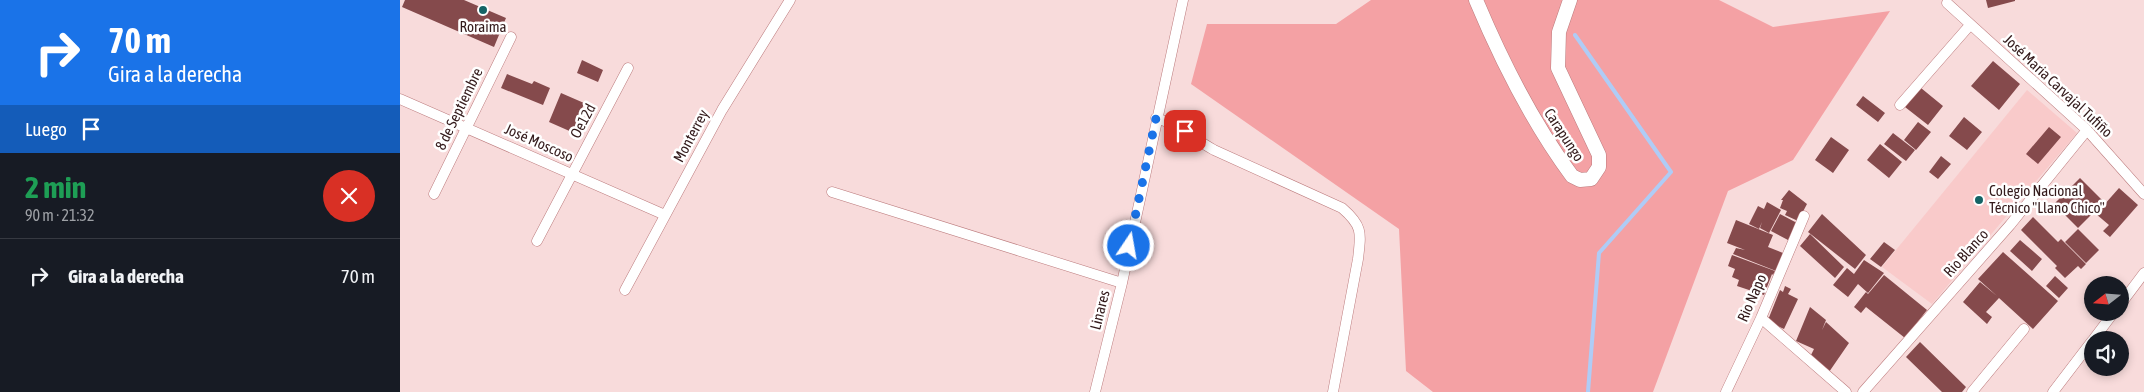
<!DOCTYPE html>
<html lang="es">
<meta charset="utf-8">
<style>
:root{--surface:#171b24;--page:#242831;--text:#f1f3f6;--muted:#9ea1a6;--line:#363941}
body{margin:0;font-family:"Asap Condensed",sans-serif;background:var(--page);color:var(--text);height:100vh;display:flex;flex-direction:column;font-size:19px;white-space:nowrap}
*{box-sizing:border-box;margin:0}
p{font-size:16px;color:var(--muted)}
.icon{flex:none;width:28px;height:28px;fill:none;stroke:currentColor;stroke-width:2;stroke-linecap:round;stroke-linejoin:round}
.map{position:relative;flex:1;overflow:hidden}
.details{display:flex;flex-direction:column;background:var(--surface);width:400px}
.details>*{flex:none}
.banner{background:#1a73e8;color:#fff;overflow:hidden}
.needle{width:32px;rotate:253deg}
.tools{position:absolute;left:1684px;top:276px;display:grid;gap:10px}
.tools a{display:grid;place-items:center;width:45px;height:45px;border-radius:50%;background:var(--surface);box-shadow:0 2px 8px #0003;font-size:25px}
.pin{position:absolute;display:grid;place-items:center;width:42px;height:42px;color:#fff;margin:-21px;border-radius:10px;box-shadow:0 2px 8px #0006}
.me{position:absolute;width:55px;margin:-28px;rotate:12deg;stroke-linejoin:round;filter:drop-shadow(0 0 4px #0008)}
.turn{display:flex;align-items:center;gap:18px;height:105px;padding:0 25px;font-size:22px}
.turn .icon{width:65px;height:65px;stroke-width:2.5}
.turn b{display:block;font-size:35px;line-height:42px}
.then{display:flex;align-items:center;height:48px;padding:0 25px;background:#0003;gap:10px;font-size:19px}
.round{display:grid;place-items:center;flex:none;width:52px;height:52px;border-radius:26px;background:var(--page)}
.summary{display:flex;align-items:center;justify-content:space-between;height:85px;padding:0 25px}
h1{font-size:30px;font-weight:700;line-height:38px;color:#1e9e55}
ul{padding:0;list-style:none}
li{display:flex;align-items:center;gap:15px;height:75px;padding:0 25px;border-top:1px solid var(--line)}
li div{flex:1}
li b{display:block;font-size:19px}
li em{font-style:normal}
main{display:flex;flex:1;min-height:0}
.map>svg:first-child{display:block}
.built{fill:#f9caca}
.green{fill:#f4a1a4}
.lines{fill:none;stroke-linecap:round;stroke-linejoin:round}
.stream{stroke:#afccf6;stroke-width:4}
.building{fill:#854a4c}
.minor-casing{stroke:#bc7b7d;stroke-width:11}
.tertiary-casing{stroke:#bc7b7d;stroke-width:15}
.minor{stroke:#fff;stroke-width:10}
.tertiary{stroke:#fff;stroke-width:14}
.route{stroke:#1a73e8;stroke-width:9;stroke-dasharray:0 16.2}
.poi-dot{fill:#156466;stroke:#fff;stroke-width:2}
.labels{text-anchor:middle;stroke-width:5;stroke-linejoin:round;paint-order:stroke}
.poi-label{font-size:15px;fill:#331a1b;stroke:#fff}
.street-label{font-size:15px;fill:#331a1b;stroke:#fff}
</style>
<main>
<section class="details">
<div class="banner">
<div class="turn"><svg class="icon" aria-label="right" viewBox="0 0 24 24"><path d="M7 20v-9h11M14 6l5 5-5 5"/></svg><div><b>70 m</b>Gira a la derecha</div></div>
<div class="then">Luego<svg class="icon" aria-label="arrive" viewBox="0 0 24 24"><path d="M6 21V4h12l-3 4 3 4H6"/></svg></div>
</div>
<div class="summary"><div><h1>2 min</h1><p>90 m · 21:32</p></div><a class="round" style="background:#d93025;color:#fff"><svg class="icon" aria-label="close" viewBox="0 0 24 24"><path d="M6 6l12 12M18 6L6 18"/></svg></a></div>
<ul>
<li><svg class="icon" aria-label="right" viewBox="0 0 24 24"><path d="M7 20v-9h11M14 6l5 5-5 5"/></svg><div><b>Gira a la derecha</b></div><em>70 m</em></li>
</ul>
</section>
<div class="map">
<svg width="1744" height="392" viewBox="0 0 1744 392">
<rect width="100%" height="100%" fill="#f8dbdb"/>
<!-- built -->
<path class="built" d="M1627,90l50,43 -145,171 -50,-37z"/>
<!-- green -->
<path class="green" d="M971,0h348l54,27 117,-16 -97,149 -65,31 -75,201h-220l-27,-21 -7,-142 -208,-145 16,-60h129z"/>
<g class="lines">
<!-- stream -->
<path class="stream" d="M1175,35l96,137 -72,81 -11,139"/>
</g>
<!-- building -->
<path class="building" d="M5,0h59l42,18 -12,29 -92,-40z
M1586,0h29v1l-27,7z
M182,60l21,10 -5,12 -21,-9z
M1593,61l27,23 -21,26 -28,-24z
M107,74l25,10 2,-3 16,7 -7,17 -42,-17z
M1521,88l22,18 -15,19 -23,-18z
M161,93l23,10 -10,30 -25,-11z
M1463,96l22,17 -7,9 -22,-17z
M1564,117l18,15 -15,18 -18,-14z
M1518,122l13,10 -15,18 -12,-10z
M1649,127l12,10 -23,27 -12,-10z
M1493,133l22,17 -9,11 -22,-17z
M1431,137l18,13 -16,23 -18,-13z
M1480,144l22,18 -13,16 -22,-18z
M1541,156l10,8 -13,15 -9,-7z
M1680,178l24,24 -26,26 -24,-24z
M1719,188l19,17 -28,32 -7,-6 6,-6 -13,-11z
M1389,190l18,14 -9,17 -13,-6 2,-4 -7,-3 3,-8h-2z
M1367,202l14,8 -12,23 -9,-5 2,-6 -3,7 -10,-5 9,-18 6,3z
M1380,214l17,9 -9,17 -17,-9z
M1422,214l44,41 -11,14 -47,-37z
M1633,217l25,25 3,-3 25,25 -5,5 -3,-3 -13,12 -10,-10 2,-2 -36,-36z
M1336,220l37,15 -5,12 15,6 -7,18 -43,-17 3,-6 9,2 -18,-7z
M1678,229l21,21 -13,13 -21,-21z
M1410,234l34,33 -9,11 -35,-32z
M1620,240l22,19 -10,12 -22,-20z
M1484,242l11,8 -14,17 -11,-8z
M1603,252l55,49 -25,28 -34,-31 -13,14 6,5 -5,7 -24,-22 17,-20 17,14 -19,-17z
M1332,255l43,16 -2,4 -1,-1 -8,21 -27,-9 2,-6 -7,-3 3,-8 -7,-3z
M1464,260l20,13 -16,20 -10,-9 -10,13 -15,-12 14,-17 7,6z
M1484,275l43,35 -22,28 -39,-31 -5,6 -7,-6 12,-15 2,2z
M1655,276l13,12 -9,10 -13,-12z
M1385,286l6,3 -3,5 10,5 -14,30 -15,-7 -1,-2 12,-30 3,2z
M1410,307l16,13 -4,10 4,-8 23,21 -20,29 -19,-15 4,-8 -18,-8z
M1520,342l46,45 -4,5h-20l-36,-35z"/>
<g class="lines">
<defs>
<path id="minor" d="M1547,3l140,127 57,64
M0,99l265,116
M1500,105l70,-80
M756,118c24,7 36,20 58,32l128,58c21,18 19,25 16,51l-25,133
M432,192l290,91
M34,194l77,-157
M137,241l91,-173
M225,290l97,-180 68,-110
M1720,305l24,-32
M1361,318l85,74
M1693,340l21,-28
M695,392l27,-109 61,-283
M1326,392l35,-74 43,-102
M1463,392l147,-167 77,-95
M1572,392l52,-63
M1653,392l39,-51"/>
<path id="tertiary" d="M1076,0c26,62 56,122 96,176l8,4 11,-1 8,-12v-12l-41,-87 1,-36 11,-32"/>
</defs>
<!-- minor casing -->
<use href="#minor" class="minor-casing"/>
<!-- tertiary casing -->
<use href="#tertiary" class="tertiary-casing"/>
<!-- minor -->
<use href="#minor" class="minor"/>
<!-- tertiary -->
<use href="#tertiary" class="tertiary"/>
</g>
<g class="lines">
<!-- route -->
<path class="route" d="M729,246l27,-128 16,5 13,8"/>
</g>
<!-- markers -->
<g class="poi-dot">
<circle cx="83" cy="10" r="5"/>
<circle cx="1579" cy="200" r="5"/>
</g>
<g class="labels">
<!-- poi labels -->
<g class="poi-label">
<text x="83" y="32">Roraima</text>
<text x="1589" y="196" text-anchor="start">Colegio Nacional<tspan x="1589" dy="17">Técnico "Llano Chico"</tspan></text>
</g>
<!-- street labels -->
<g class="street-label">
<text transform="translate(1658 86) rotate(43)" y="5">José Maria Carvajal Tufiño</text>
<text transform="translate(59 109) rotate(-64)" y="5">8 de Septiembre</text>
<text transform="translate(183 121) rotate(-62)" y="5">Oe12d</text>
<text transform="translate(1164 135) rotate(57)" y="5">Carapungo</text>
<text transform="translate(291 136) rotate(-62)" y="5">Monterrey</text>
<text transform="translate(139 143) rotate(24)" y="5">José Moscoso</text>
<text transform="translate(1566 253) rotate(-48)" y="5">Rio Blanco</text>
<text transform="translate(1352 298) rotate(-66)" y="5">Rio Napo</text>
<text transform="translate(700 310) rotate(-76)" y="5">Linares</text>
</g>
</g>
</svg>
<div class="tools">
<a><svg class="needle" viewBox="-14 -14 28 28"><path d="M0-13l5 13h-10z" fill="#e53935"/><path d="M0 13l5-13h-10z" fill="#9ea1a6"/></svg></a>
<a><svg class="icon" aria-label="sound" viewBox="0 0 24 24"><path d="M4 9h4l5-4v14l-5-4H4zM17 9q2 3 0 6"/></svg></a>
</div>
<div class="pin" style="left:785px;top:131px;background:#d93025"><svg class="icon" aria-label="arrive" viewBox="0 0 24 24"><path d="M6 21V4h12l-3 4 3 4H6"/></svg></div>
<svg class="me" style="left:729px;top:246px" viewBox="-20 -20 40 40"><circle r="17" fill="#1a73e8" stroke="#fff" stroke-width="3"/><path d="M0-11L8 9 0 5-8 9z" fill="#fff"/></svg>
</div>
</main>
